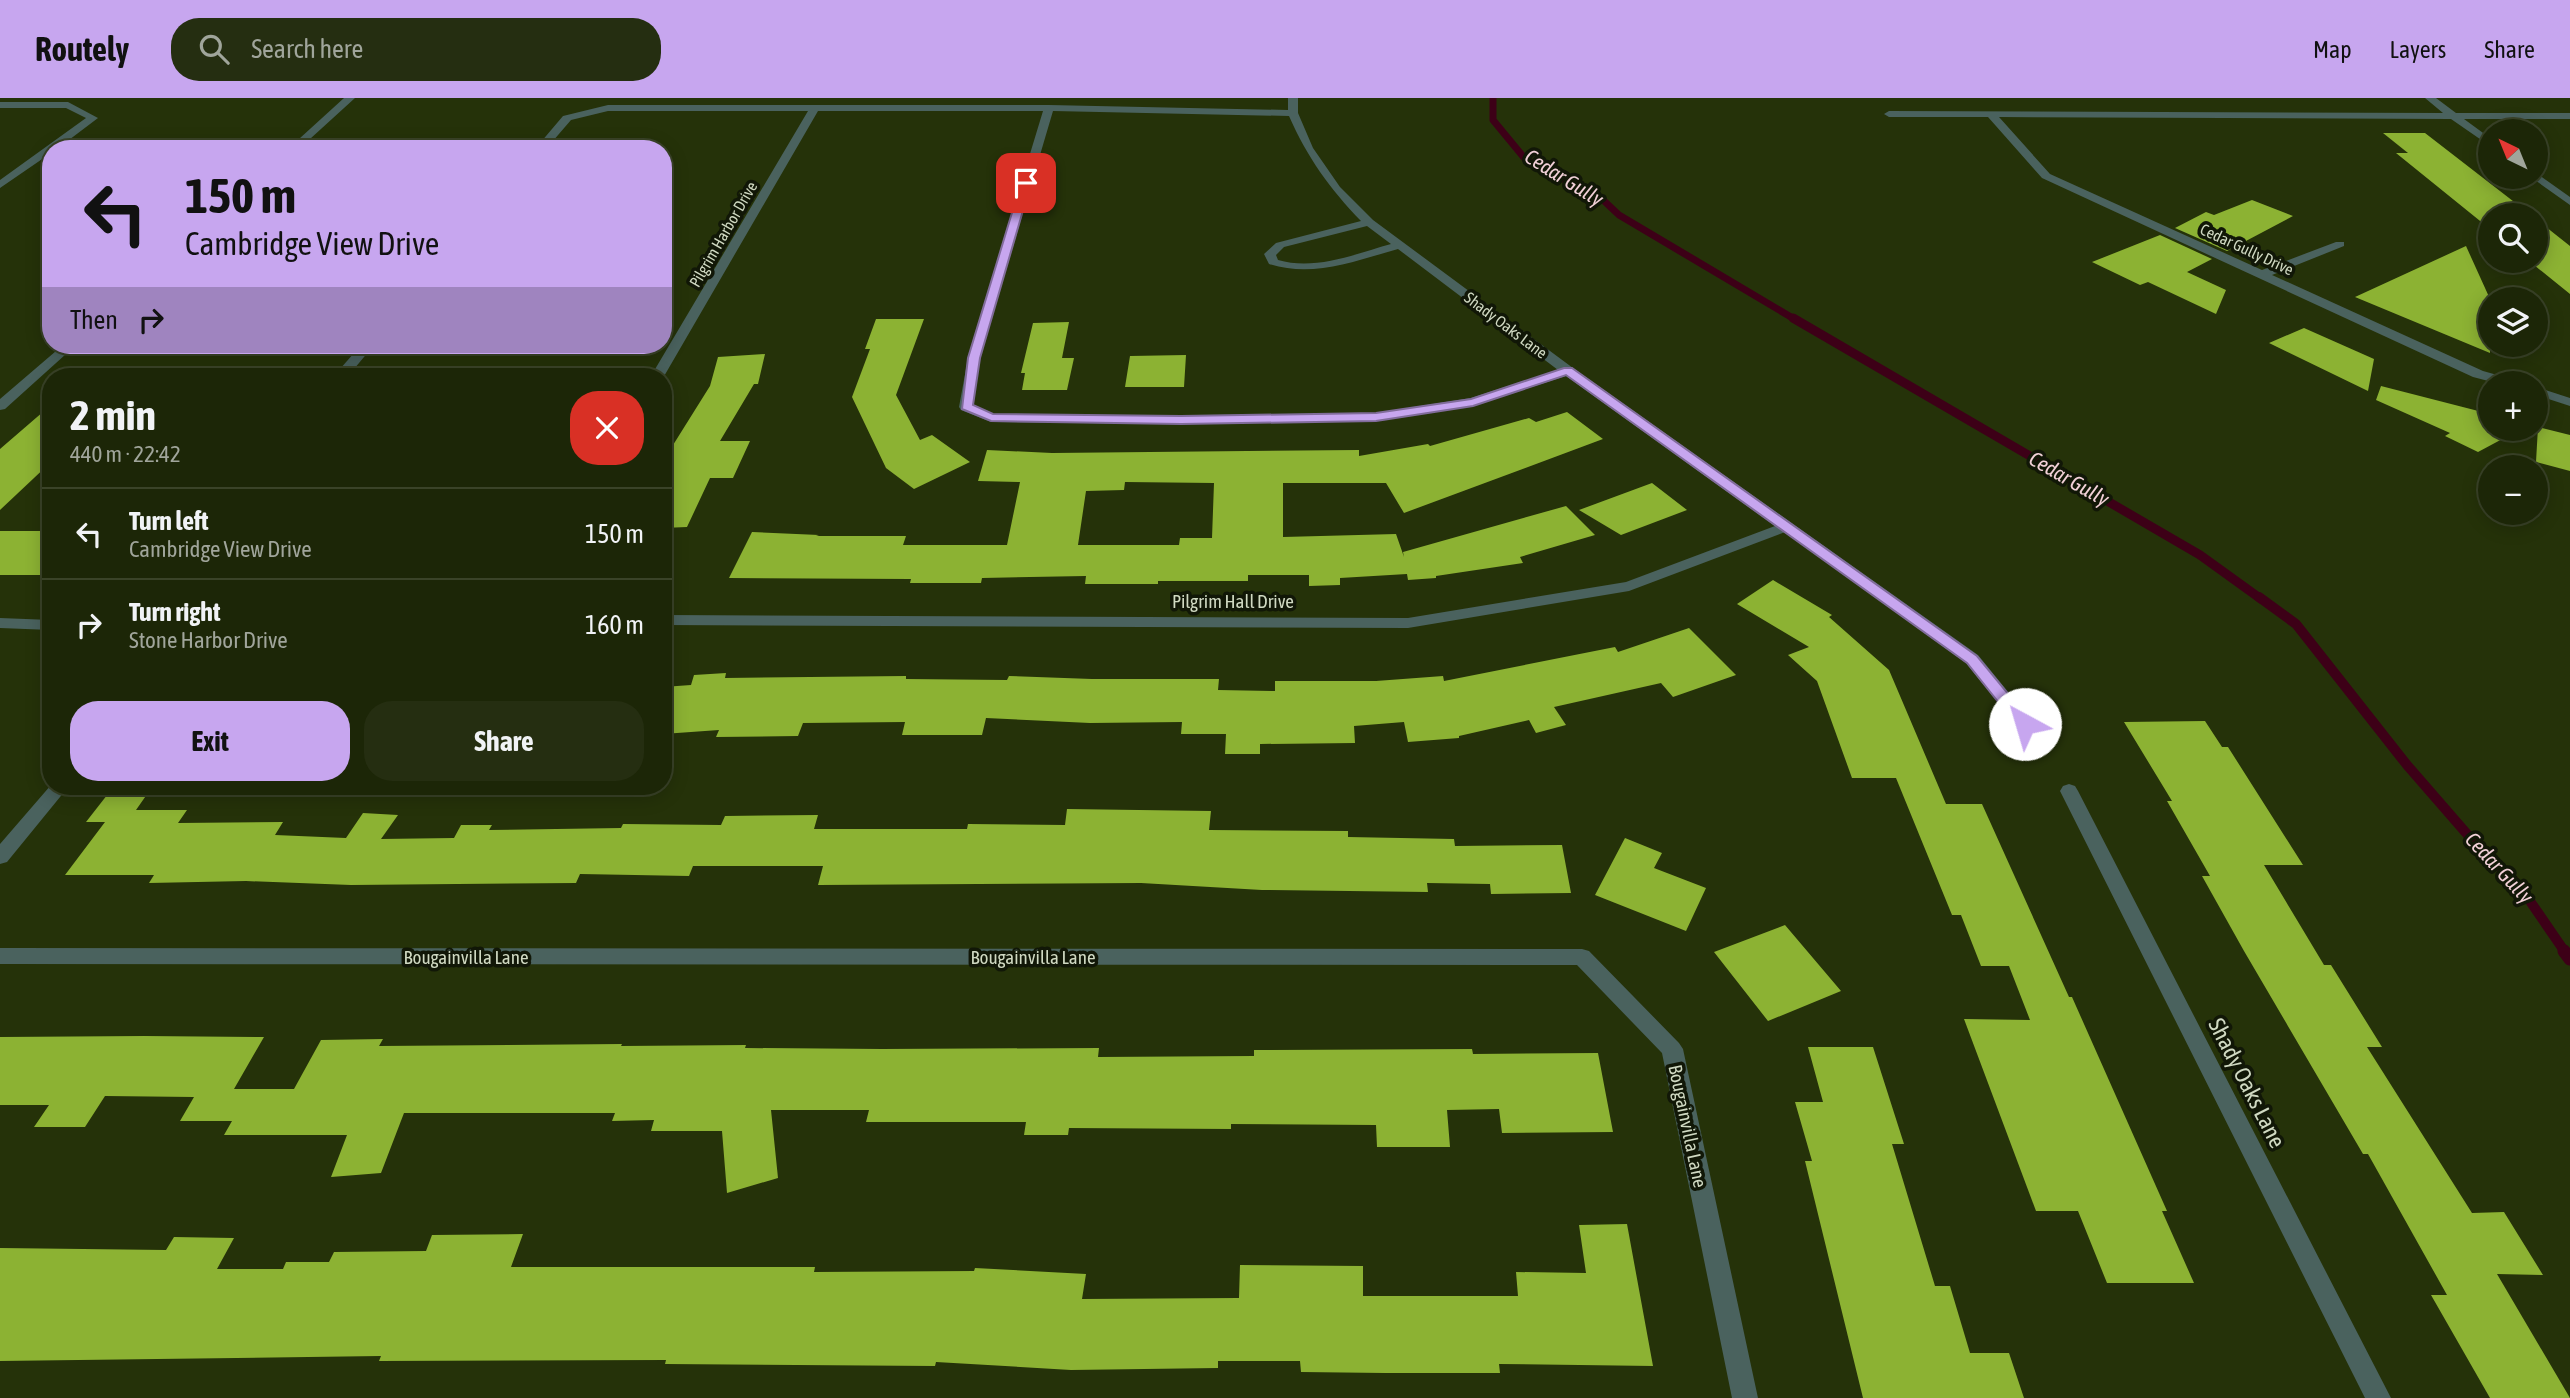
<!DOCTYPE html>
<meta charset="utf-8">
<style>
:root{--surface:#1c2607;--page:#252e11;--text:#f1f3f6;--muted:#a0a59b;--line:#3a4328;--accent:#c7a6ef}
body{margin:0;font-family:"Asap Condensed",sans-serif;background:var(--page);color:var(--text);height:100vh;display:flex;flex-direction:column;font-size:26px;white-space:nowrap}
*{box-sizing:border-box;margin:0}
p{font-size:23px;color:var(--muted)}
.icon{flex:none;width:38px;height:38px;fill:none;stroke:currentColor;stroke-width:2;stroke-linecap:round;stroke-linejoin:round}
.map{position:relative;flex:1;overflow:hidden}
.sheet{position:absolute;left:42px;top:270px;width:630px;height:427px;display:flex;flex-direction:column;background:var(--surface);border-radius:28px;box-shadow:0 4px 18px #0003,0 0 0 2px var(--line)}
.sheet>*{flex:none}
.guide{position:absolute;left:42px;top:42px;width:630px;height:214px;border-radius:28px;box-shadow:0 4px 18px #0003,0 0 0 2px var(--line);background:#c7a6ef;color:#111;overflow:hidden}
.needle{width:46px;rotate:317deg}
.buttons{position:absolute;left:2478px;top:21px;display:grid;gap:14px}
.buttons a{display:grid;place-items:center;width:70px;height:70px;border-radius:50%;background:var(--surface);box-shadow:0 4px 18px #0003,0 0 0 2px var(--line);font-size:35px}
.pin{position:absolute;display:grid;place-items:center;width:60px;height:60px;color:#fff;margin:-30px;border-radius:14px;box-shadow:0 4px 10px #0006}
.me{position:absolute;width:77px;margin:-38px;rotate:321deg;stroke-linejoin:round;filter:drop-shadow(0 0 5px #0008)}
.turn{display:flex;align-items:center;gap:24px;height:147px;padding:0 28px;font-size:32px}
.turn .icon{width:91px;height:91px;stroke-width:2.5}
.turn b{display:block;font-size:49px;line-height:60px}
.then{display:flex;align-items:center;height:66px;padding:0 28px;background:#0003;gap:14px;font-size:26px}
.round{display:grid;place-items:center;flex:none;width:74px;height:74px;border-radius:28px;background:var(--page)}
.overview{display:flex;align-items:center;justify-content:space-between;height:119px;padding:0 28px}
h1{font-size:42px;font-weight:700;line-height:52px}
.button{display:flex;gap:14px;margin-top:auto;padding:14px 28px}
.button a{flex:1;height:80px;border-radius:28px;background:var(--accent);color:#111;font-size:28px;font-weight:700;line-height:80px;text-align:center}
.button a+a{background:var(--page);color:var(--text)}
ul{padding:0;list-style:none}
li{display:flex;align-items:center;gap:21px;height:91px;padding:0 28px;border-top:2px solid var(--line)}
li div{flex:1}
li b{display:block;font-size:26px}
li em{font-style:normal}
header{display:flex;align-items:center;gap:42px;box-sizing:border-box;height:98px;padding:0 35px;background:var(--accent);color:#111}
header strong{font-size:33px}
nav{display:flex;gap:38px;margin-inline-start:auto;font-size:24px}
.search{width:490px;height:63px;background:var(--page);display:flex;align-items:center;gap:18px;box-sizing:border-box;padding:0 24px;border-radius:28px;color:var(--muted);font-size:26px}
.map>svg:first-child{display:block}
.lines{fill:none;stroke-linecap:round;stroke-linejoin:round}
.stream-far3{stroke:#3d0017;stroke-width:7}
.stream-far2{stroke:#3d0017;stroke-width:9}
.stream-far1{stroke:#3d0017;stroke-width:10}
.stream{stroke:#3d0017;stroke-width:13}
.building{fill:#8cb233;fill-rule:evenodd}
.street{fill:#4a625e;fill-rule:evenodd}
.route{fill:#c7a6ef;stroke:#816c9b;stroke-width:2}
.labels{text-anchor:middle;stroke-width:7;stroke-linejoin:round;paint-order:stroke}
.far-street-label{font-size:16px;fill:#d0d9c2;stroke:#111707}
.street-label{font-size:19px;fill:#d0d9c2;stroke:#111707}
.water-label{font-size:21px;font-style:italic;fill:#f2d1d8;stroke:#111707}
.near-street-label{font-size:23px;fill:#d0d9c2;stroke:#111707}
</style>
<header>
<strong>Routely</strong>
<div class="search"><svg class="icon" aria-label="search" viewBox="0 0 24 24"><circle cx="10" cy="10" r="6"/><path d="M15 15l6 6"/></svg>Search here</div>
<nav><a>Map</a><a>Layers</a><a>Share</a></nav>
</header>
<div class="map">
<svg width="2570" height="1300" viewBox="0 0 2570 1300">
<rect width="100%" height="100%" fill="#253209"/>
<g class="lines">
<!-- stream-far3 -->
<path class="stream-far3" d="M1493,0v22l33,40 76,39 17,16 177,105"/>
<!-- stream-far2 -->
<path class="stream-far2" d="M1793,220l407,237 61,44"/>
<!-- stream-far1 -->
<path class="stream-far1" d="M2259,499l37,27 111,141 60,69 54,54 44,64"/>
<!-- stream -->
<path class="stream" d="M2564,853l6,8"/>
</g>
<!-- building -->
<path class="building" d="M2383,35h42l106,82h-41v14l-94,-76h12z
M2252,102l41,16 -66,35 -52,-23 31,-16 8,3z
M2536,121l34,27v48l-41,-33h7z
M2160,137l52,24 -25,13 39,18 -10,24 -68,-32 -8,3 -48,-23z
M2466,148l24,53v54l-135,-56z
M876,221h48l-28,76 24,45 12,-5 38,27 -56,27 -28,-21 -34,-71 18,-48h-5z
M1069,224l-7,36h12l-7,32h-45l3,-17h-4l12,-50z
M2304,230l70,31 -6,32 -99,-48z
M765,256l-7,30h-4l-34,57h30l-17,37h-23l-23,49 -24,1v-67l47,-75 8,-29z
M1186,257l-2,32h-59l5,-31z
M2381,288l109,28v15h31l-43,23 -33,-16 5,-3 -74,-33z
M51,307v57l-51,48v-61z
M1567,314l36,27 -199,74 -18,-30h-103v54l113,-3 8,23 -1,-5 163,-46 29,29 -75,22 3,6 -87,13v2l-28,2 -1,-6 -67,4v7l-31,1v-11h-61v6h-90v3h-73l1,-8 -104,2 -1,5h-71l1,-4 -182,-1 23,-46 67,3 -3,1h90l-3,9h104l13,-63 -42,-1 9,-31 65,3 307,-3v6l69,-12 2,2 99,-28 7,4zM1125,384l89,1 -2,55h-32l-1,7h-101l8,-54 38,-1z
M2538,329l32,8v36l-34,-9z
M1652,385l35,27 -66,25 -42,-25z
M0,433h51v44h-51z
M1773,482l59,35 -3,2 60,53 57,134h36l87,193h3l95,214h-5l32,72h-87l-29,-72h-42l-72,-192 66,1 -21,-54h-28l-20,-51h-9l-56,-137h-44l-35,-97 -29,-26 21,-8 -72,-43z
M1689,530l47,47 -63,22 -12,-14 -107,24 12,18 -30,8 -7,-13 -70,16v2l-51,4 -4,-20 -50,4 1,17 -95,1v10h-35l1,-20h-45l1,-12 -92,1 -104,-5 -4,17h-80l3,-13 -102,1 -5,13 -82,1 3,-7 -56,4v-47l28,-2 3,-10 32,-2 -1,5 181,-2v3l101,1 2,-4 83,3h127l-1,11 57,1v-10h101l67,-5 1,5 171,-34 3,5z
M2205,623l17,26h6l75,118h-39l60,100h7l51,82h-15l105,166 32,-1 39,63 -46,-1 73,124h-80l-59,-103h16l-79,-141h-5l-119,-203 -42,-75h8l-43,-75h5l-48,-79z
M111,692h39l-14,20h51l-9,13 105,-1 -8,13 71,3 17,-25 35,2 -17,24 73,-1 7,-13h31l-3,5 132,-2 2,-4 98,1 4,-9 93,-1 -4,14h153l1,-5 97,1 2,-16 144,2 -2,19 139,1v6l106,2 1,7 107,-1 9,48 -80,1 -1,-10 -63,-1 1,9 -166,-2 -121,-7 -323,2 5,-19h-130l-4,10 -109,-2 -4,9 -225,2 -105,-4 -97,2 5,-8h-89l40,-53h-19z
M1625,740l37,15 -8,15 52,20 -20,43 -91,-36z
M1785,827l56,66 -73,30 -54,-69z
M144,938l120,1 -30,52h60l27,-49 62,-1 -4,7 243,-2 -1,2 125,-1 -1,3 137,1 217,-1 -1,9 156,-1v-6l218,-1 1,5 125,-1 15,79 -111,1 -3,-24 -52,1 3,37h-73l-1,-22 -145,-1v5l-162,-1 -1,7h-44l2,-13h-160l3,-12h-98l7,68 -51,15 -5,-62h-71l3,-11 -42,1 3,-8h-211l-23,60 -50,4 16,-42h-123l8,-14h-52l14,-24 -89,-1 -20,31h-51l15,-22h-49v-68z
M1808,949h65l31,97h-12l43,142h15l20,67h39l15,45h-161l-58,-237h7l-17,-59h28z
M1627,1126l26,142 -154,-2 1,9h-115l-84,-1 -1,-11h-82v7l-147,2 -135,-8 -1,4 -270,-2 1,-4 -287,1 2,-5 -381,5v-113l166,2 8,-13 60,1 -17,31h66l3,-7h43l5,-10 92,-1 6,-16 91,-1 -12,33h304l-1,5 160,-1 1,-3 111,6 -4,25 157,-1 1,-33 123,1v30h155l-2,-24 70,1 -7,-48z"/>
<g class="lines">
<!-- street -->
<path class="street" d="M344,0h11l-56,51h-11z
M1288,0h10v15l15,35 27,39 33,33 200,148 405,287 53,65 3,4 -3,4h-12l-53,-65 -181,-131 -156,59 -221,37 -745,-3v-10l745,3 218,-36 149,-56 -209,-150 -93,30 -97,15 -195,3 -190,-2 -30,-12 -2,-3 9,-49 75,-247h-225l-155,267 -12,-2 157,-265h-200l-37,9 -25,29h-11l28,-33 45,-11h441l239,5zM1053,13l236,5c18,41 41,73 72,105l-85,22 -12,11 5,10c44,14 86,-3 129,-15l160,121 -87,28 -95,15 -195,3 -188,-2 -20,-9 7,-47zM1367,128l24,18c-36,10 -76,27 -113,16l-2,-5 8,-8z
M2425,0h11l20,15h114v6h-106l26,19v8l-39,-27 -452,-2 51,57 212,96 74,-28h8v4l-72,29 211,96 32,9 1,3h-20l-23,-6 -431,-199 -54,-61h-99l-5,-3 5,-3 554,2z
M0,4h68l30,16 -41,31h-6v4l-51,35v-8l86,-62 -20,-10h-66z
M2536,75l34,24v8l-38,-27z
M63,247h13l-71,64 -5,1v-11z
M361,247h13l-20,24v7h-12l-2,-7z
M2536,289l34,11v8l-34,-11z
M0,520l51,2v10l-51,-2z
M2069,686l6,2 3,5 313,607h-26l-305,-607 3,-5z
M51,687l18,1 -62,76 -7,2v-20z
M0,850l1582,1 7,2 90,92 4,6 75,349h-26l-70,-345 -85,-88 -1577,-1z"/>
</g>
<!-- route -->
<path class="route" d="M1026,82l5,3 -51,175 -7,47 20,9 188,2 195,-3 95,-14 93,-31h8l405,288 56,68 -8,5 -6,-1 -52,-65 -401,-288 -93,31 -97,15 -195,3 -190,-3 -29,-12 6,-51 53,-175z"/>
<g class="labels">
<!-- far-street labels -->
<g class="far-street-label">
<text transform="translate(723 136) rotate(-60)" y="6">Pilgrim Harbor Drive</text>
<text transform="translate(2247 151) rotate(25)" y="6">Cedar Gully Drive</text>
<text transform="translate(1506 227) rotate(37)" y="6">Shady Oaks Lane</text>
</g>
<!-- street labels -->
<g class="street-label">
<text x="1233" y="510">Pilgrim Hall Drive</text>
<text x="466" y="866">Bougainvilla Lane</text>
<text x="1033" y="866">Bougainvilla Lane</text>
<text transform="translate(1688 1028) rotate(78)" y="7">Bougainvilla Lane</text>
</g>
<!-- water labels -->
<g class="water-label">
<text transform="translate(1564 80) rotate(32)" y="7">Cedar Gully</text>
<text transform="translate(2069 381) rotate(30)" y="7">Cedar Gully</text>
<text transform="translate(2499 770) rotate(47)" y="7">Cedar Gully</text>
</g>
<!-- near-street labels -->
<g class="near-street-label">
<text transform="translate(2247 985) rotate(63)" y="8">Shady Oaks Lane</text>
</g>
</g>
</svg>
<div class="buttons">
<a><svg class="needle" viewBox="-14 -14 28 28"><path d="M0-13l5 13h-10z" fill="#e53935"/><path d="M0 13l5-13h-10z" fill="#a0a59b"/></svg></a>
<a><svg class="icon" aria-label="search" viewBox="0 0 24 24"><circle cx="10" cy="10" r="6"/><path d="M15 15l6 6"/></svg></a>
<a><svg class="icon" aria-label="layers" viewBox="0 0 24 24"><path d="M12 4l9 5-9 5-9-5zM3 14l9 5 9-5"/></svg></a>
<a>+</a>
<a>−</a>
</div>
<div class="pin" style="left:1026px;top:85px;background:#d93025"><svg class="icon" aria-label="arrive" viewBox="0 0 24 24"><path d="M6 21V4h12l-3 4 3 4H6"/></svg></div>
<svg class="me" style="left:2025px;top:626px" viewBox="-20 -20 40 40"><circle r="19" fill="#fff"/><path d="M0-13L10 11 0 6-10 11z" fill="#c7a6ef"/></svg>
<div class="guide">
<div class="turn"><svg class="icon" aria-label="left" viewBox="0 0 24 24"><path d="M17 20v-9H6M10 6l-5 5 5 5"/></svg><div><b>150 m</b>Cambridge View Drive</div></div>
<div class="then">Then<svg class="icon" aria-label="right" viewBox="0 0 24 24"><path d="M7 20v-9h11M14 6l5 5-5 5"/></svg></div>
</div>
<section class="sheet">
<div class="overview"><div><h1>2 min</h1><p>440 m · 22:42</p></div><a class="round" style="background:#d93025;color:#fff"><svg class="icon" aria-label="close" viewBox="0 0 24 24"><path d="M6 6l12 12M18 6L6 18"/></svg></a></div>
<ul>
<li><svg class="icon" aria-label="left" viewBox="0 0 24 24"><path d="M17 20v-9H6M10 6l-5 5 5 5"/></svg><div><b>Turn left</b><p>Cambridge View Drive</p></div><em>150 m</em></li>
<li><svg class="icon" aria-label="right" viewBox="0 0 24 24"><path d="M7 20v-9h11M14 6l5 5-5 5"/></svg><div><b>Turn right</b><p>Stone Harbor Drive</p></div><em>160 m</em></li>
</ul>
<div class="button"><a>Exit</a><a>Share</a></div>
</section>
</div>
